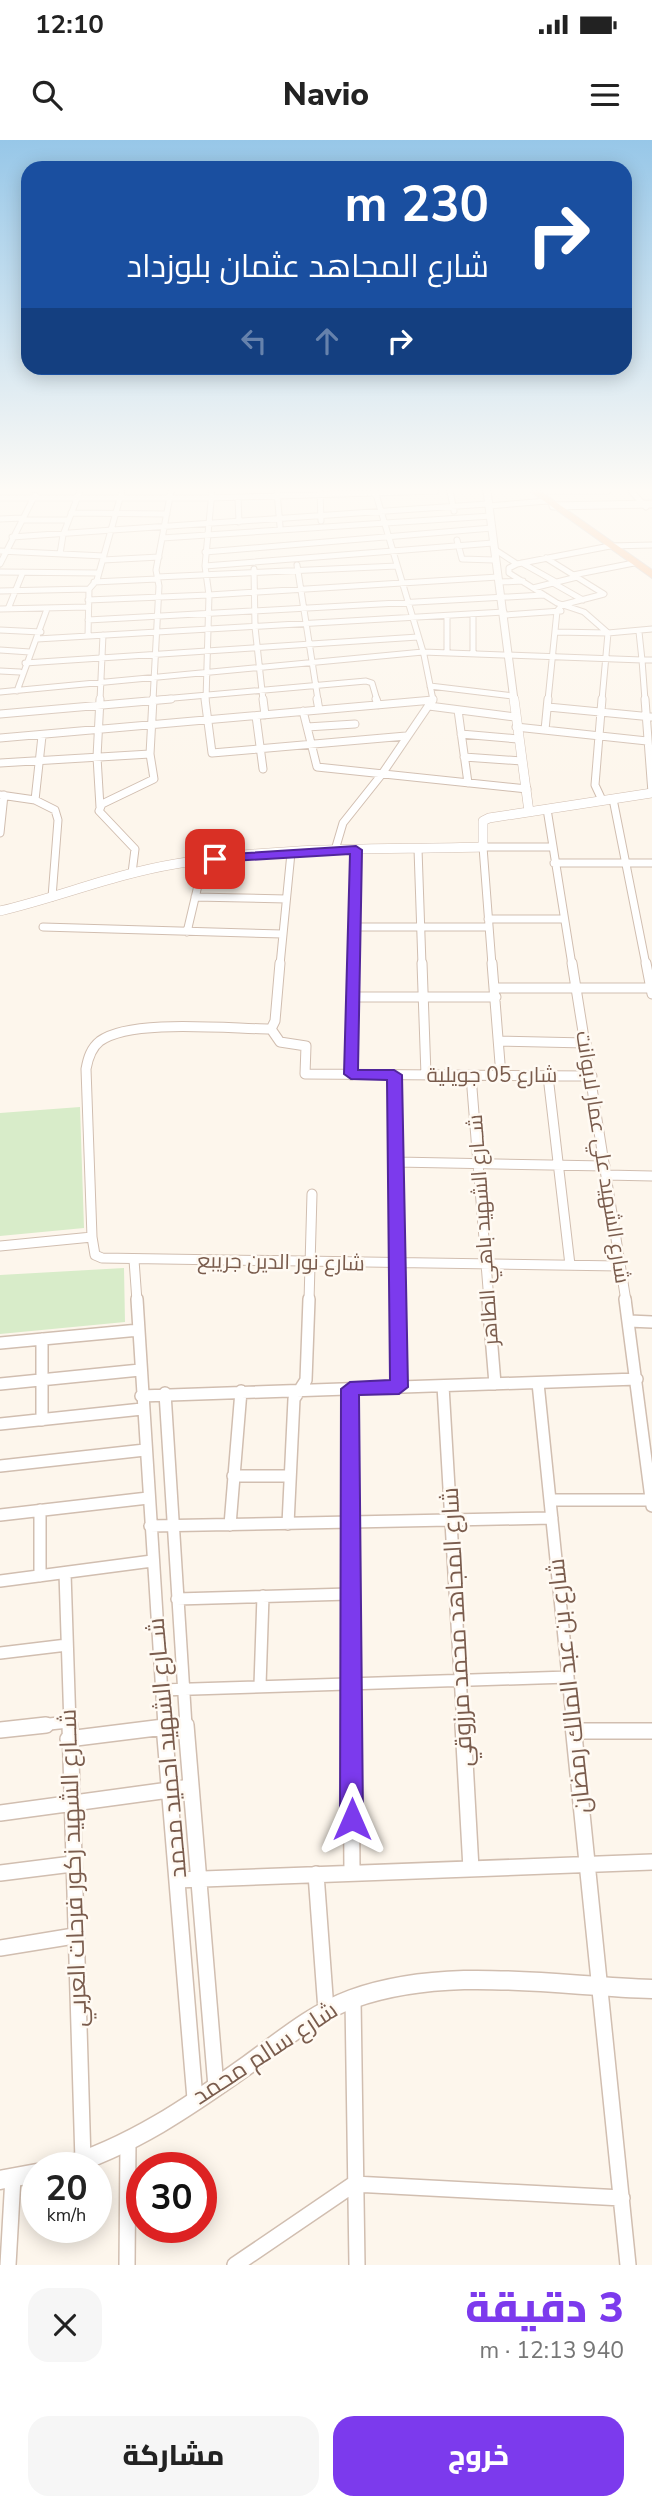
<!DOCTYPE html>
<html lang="ar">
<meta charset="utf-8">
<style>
:root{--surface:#fff;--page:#f6f6f6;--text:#222;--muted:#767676;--accent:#7c3aed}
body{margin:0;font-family:"Nunito Sans",Cairo,sans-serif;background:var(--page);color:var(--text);direction:rtl;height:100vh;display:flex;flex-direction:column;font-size:26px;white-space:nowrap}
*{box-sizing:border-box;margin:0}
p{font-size:23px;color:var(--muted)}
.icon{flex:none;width:38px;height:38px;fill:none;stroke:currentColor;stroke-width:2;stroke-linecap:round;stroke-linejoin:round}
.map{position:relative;height:2125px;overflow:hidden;direction:ltr}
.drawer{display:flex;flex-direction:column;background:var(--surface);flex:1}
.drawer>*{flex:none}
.banner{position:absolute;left:21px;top:21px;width:611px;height:214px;border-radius:21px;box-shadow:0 4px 18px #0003;direction:rtl;background:#1a4fa0;color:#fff;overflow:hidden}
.speed{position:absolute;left:21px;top:2012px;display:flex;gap:14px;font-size:35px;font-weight:700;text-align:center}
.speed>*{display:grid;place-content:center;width:91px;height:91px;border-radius:50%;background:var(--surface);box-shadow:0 4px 18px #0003;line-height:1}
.speed small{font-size:18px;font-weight:400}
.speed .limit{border:10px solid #d22;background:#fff;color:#111}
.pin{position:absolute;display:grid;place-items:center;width:60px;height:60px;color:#fff;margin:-30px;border-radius:14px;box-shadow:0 4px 10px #0006}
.me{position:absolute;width:77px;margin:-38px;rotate:0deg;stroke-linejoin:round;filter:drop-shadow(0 0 5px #0008)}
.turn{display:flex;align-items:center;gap:24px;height:147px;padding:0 28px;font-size:32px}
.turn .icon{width:91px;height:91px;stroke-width:2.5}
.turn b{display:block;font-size:49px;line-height:60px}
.lanes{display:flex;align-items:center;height:66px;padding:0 28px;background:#0003;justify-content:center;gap:35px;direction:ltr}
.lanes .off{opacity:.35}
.round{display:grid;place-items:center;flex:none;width:74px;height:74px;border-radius:21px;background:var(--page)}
.summary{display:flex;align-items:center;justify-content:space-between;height:119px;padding:0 28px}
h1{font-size:42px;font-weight:800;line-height:52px;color:var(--accent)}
.cta{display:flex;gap:14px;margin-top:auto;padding:14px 28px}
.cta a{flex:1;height:80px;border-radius:21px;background:var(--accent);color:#fff;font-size:28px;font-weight:800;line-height:80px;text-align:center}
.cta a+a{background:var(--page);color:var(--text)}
.status{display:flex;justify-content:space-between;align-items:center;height:49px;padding:0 35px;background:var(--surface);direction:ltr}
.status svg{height:19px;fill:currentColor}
header{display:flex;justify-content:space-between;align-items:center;height:91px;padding:0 28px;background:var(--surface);font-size:32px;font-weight:800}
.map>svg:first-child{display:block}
.green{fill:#d8ecc9}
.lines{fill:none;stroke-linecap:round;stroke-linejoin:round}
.minor-far4-casing{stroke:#d1beb0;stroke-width:7}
.minor-far3-casing{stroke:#d1beb0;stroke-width:9}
.minor-far2-casing{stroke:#d1beb0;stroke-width:11}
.minor-far1-casing{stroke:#d1beb0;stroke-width:14}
.minor-casing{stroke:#d1beb0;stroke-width:18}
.tertiary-far2-casing{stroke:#d1beb0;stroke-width:9}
.tertiary-far1-casing{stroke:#d1beb0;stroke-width:10}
.tertiary-casing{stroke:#d1beb0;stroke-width:21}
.trunk-casing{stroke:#dad1cd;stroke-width:2}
.minor-far4{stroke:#fff;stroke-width:5}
.minor-far3{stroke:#fff;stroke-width:7}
.minor-far2{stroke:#fff;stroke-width:9}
.minor-far1{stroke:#fff;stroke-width:11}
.minor{stroke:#fff;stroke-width:15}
.tertiary-far2{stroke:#fff;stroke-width:7}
.tertiary-far1{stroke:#fff;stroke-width:9}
.tertiary{stroke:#fff;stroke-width:18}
.trunk{fill:#f9c8a4;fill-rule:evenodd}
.route{fill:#7c3aed;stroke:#51269a;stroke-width:2}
.labels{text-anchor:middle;stroke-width:5;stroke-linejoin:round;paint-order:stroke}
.street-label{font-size:21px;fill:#7a5c4d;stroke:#fffaf3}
.near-street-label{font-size:24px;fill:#7a5c4d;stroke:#fffaf3}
</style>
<div class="status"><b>12:10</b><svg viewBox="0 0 49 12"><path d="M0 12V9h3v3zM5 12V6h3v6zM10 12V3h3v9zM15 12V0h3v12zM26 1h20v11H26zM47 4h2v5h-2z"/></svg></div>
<header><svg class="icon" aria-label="menu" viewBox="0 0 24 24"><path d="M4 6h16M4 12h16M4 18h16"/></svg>Navio<svg class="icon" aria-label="search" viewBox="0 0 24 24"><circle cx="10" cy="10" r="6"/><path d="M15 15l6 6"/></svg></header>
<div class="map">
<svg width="652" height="2125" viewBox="0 0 652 2125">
<rect width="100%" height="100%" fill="#fdf6ec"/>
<!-- green -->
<path class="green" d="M80,967l4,121 -84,8v-123z
M124,1128l1,54 -125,12v-59z"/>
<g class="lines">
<defs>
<path id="minor-far4" d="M212,351l-7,75 288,-23
M320,351l1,30
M375,351l49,164 9,45
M450,351l4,20
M545,351h63
M631,351l15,16
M277,352l3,34
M238,357l1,25
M0,358h211l225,-7
M488,366l59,-5
M71,373l96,1
M0,379l22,-1
M21,380h47
M12,397l475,-33
M162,398l329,-22
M457,400l5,19 32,1
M494,409l23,15 -8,4v5l48,30 27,9 24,21 44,-4
M0,411l104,5
M205,412l287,-24
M60,414l3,-19 17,-44
M546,418l58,36 -42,11 -5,6 -9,89
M103,420l56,-3
M522,423l34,19
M0,424l35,-69
M517,424l93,-18 42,-1
M297,425l21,135
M205,426l4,29 289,-18
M254,429l1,58 8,73
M0,432l99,1
M573,435l61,-12
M157,437l240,-11
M94,442l63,-3
M500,442l23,-1
M553,443l30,17
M533,448l44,-11
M0,451l89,-2
M88,460l121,-5 -3,105
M0,469l87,-2
M8,469l15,-37
M473,474v39
M505,475l56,-4
M447,476v37
M88,480l456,-25
M0,490l41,2
M555,492l53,1 -6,67
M639,492l3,28h10
M88,496l1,-47 8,-9 25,-89
M37,499l467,-27
M0,510l30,2
M25,523l393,-26
M0,531l20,1
M430,546l83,10
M17,551l30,-82
M0,552l423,-40 219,8 3,40
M100,560l3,-65
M151,560l215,-19 6,2 5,17
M153,560l6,-114 -3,-16 15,-79
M429,560h4"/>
<path id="minor-far3" d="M100,559l-3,58 3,50
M205,559l7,54 194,-17
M263,559l2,16
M317,559l2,11
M376,559l2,6
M645,559l7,94
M429,566l86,11
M548,567l104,10
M458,570l10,73
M303,571l14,56 210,22
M0,574l171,-15
M256,576l7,53
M307,587l48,-3
M516,587l131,14
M545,590l3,-31
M461,594l57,5
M0,598l433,-38
M464,617l58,4
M0,623l150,-9
M0,655l35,5 20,10 3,10 -6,77
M613,659l33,166
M35,660l7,-64
M602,660l-7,-15 7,-86
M547,669l25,156
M0,693l4,-38
M418,709l4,116
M335,710l8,-27 39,-49 51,-75
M554,723h98
M132,733l3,-24 -36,-38 3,-7 52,-25 -4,-25 3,-55
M195,757l91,2
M488,779h76
M43,787l239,7
M353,787h136
M187,792l17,-72
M280,825l11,-112
M353,825l3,-115
M492,825l-9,-118h68"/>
<path id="minor-far2" d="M422,823l4,112
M492,823l9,113
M572,823l54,338
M646,823l6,31
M495,848h157
M351,857h145
M271,889l9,13 26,4 -1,28 287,2
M271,889l4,-8 5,-58
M500,901l86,2
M351,935l2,-112
M394,935l4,226
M471,936l18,225
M548,936l22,189
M397,1022l208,4
M606,1035l46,1
M92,1097l-6,-168c2,-11 5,-21 14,-28 31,-23 132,-12 171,-12
M0,1106l92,-9 3,18 7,3 517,8
M134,1120l3,41
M309,1161l3,-107"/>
<path id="minor-far1" d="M137,1159l27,427
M398,1159l1,88
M488,1159l7,85
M625,1159l27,207
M629,1181l23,1
M42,1199v81
M0,1203l139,-13
M538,1243l35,343
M0,1244l140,-14
M443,1246l20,340
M350,1249l1,337
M165,1253l21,333
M141,1256l496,-17
M0,1284l142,-15
M0,1326l145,-16
M233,1336h57
M551,1360h101
M40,1370v66
M0,1375l148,-17
M288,1384l6,-125 12,-19 3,-81
M230,1385l11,-134
M150,1386l402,-8
M65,1433l5,153
M0,1441l152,-20
M177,1459l172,-5
M0,1513l67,-8
M260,1545l3,-89
M161,1550l407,-13
M31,1586l37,-4"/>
<path id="minor" d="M70,1585l13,436
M164,1585l31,374
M186,1585l30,362
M351,1585l1,148
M463,1585l8,144
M573,1585l55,540
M0,1590l46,-5
M574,1591h78
M68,1599l96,-12
M0,1673l191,-26
M0,1733l72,-9
M316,1734l10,136
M177,1740l475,-18
M0,1808l74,-12
M353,1859l4,266
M8,2125l5,-88
M127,2125l1,-123
M235,2125l119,-81 268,14"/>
<path id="tertiary-far2" d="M487,351l27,209
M553,366l99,-2"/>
<path id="tertiary-far1" d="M514,559l15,113
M0,771c59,-14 115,-37 175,-47 101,-18 205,-14 308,-17v-26l6,-3 163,-25"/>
<path id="tertiary" d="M60,2028c71,-21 130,-62 189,-104 33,-24 65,-51 103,-65 95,-34 202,-13 300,-10
M0,2040l37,-7"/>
<path id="trunk" d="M530,351h10l112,79v8z"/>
</defs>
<!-- minor-far4 casing -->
<use href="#minor-far4" class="minor-far4-casing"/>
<!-- minor-far3 casing -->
<use href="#minor-far3" class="minor-far3-casing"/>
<!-- minor-far2 casing -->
<use href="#minor-far2" class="minor-far2-casing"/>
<!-- minor-far1 casing -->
<use href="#minor-far1" class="minor-far1-casing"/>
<!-- minor casing -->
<use href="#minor" class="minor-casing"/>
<!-- tertiary-far2 casing -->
<use href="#tertiary-far2" class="tertiary-far2-casing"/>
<!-- tertiary-far1 casing -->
<use href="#tertiary-far1" class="tertiary-far1-casing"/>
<!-- tertiary casing -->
<use href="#tertiary" class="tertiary-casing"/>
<!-- trunk casing -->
<use href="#trunk" class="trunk-casing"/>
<!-- minor-far4 -->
<use href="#minor-far4" class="minor-far4"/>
<!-- minor-far3 -->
<use href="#minor-far3" class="minor-far3"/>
<!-- minor-far2 -->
<use href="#minor-far2" class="minor-far2"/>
<!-- minor-far1 -->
<use href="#minor-far1" class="minor-far1"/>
<!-- minor -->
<use href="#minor" class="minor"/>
<!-- tertiary-far2 -->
<use href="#tertiary-far2" class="tertiary-far2"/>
<!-- tertiary-far1 -->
<use href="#tertiary-far1" class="tertiary-far1"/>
<!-- tertiary -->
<use href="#tertiary" class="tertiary"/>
<!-- trunk -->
<use href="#trunk" class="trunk"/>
</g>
<!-- sky -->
<linearGradient id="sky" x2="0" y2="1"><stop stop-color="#97c7e8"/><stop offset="0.54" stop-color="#fefbf6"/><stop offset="1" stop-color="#fefbf6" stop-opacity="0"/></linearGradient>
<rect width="652" height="648" fill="url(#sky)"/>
<!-- route -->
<path class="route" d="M356,706l6,4 -4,220h36l8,5 6,312 -9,7 -40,1 4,424 -3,7 -8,4 -8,-4 -4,-7 1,-430 9,-7 40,-2 -3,-300 -36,-1 -7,-5 6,-220 -135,8 -6,-3 6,-4z"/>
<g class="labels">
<!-- street labels -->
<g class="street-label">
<text x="492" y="942">شارع 05 جويلية</text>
<text transform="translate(603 1017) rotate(81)" y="7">شارع الشهيد علي عمار لابوانت</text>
<text transform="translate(483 1090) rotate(-94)" y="7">شــارع الشهيد باهي الطاهر</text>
<text transform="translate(281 1122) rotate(1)" y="7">شارع نور الدين جريبع</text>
</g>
<!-- near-street labels -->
<g class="near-street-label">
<text transform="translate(457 1487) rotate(-93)" y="8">شارع المجاهد محمد مرزوقي</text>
<text transform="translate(569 1546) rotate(-96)" y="8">شارع بن عبد المالك رمضان</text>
<text transform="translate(167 1608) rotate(-95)" y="8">شــارع الشهيد احميد محمد</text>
<text transform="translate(73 1728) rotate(-92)" y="8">شــارع الشهيد زكور فرحات العربي</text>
<text transform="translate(265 1913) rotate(-33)" y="8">شارع سالم محمد</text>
</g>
</g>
</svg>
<div class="speed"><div>20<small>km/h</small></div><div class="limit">30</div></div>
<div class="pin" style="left:215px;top:719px;background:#d93025"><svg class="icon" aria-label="arrive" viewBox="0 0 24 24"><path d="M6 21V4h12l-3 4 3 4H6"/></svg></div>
<svg class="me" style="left:352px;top:1679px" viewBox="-20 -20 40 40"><path d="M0-17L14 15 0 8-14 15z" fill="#7c3aed" stroke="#fff" stroke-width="4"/></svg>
<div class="banner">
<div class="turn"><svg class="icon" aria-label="right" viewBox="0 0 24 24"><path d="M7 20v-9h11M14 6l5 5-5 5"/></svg><div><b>230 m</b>شارع المجاهد عثمان بلوزداد</div></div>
<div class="lanes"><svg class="icon off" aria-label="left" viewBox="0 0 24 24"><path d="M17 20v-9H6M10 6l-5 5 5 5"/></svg><svg class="icon off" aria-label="ahead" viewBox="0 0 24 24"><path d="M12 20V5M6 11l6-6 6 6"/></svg><svg class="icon" aria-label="right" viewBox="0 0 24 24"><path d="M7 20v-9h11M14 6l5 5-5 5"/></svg></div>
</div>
</div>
<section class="drawer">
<div class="summary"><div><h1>3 دقيقة</h1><p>940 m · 12:13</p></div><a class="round"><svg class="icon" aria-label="close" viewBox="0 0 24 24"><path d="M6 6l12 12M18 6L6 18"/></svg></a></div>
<div class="cta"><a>خروج</a><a>مشاركة</a></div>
</section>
